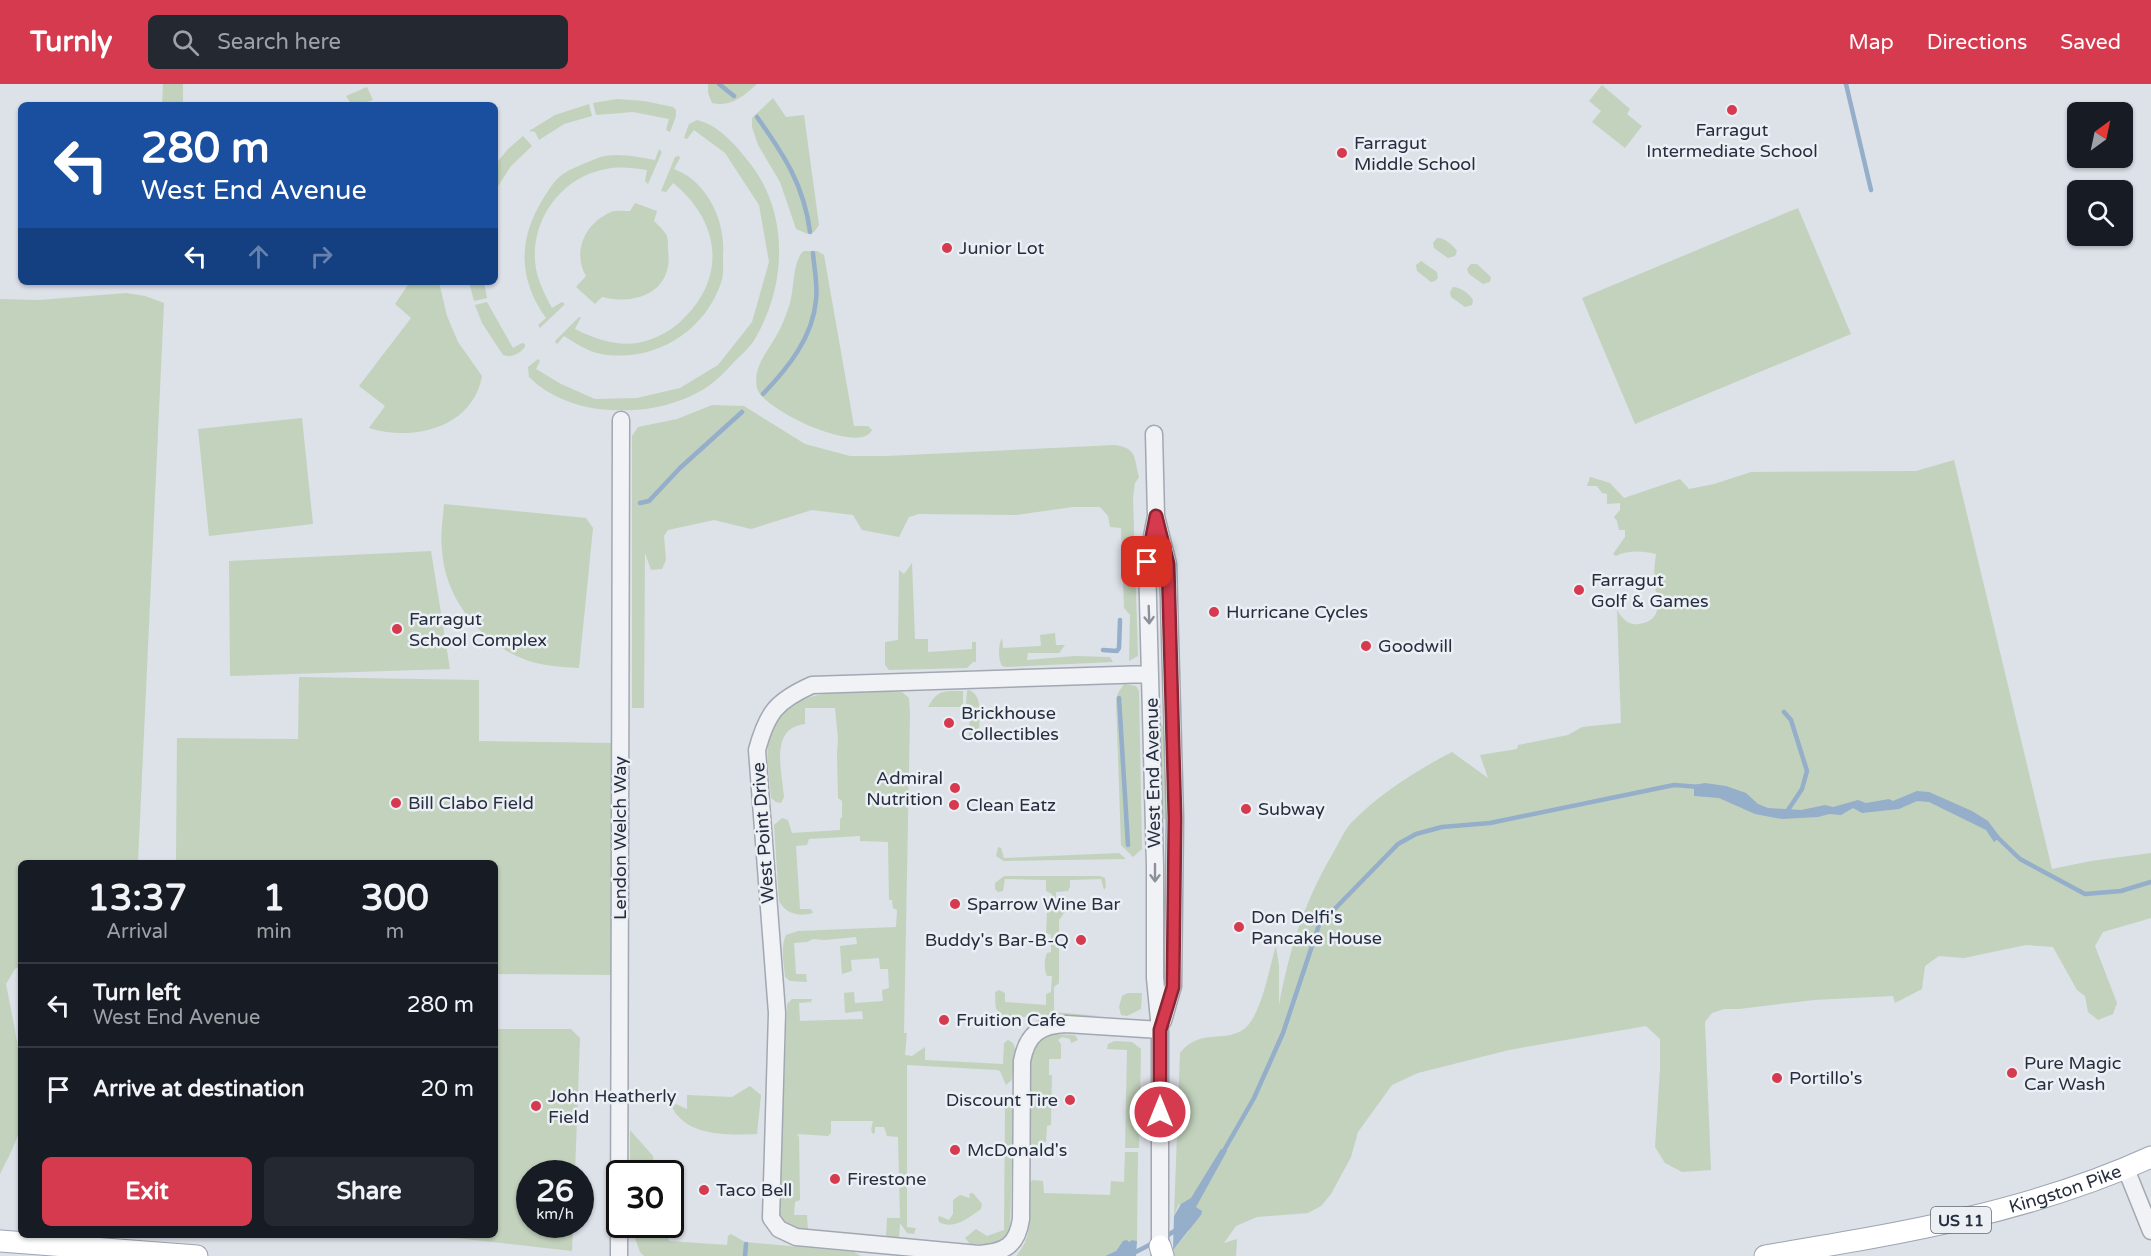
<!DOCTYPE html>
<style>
:root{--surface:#171b24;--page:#242831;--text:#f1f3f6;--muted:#9ea1a6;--line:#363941;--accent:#d53a4e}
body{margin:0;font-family:"Varela Round",sans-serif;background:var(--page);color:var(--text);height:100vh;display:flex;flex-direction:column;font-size:22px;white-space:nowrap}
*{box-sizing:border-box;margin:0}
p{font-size:20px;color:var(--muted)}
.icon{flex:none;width:33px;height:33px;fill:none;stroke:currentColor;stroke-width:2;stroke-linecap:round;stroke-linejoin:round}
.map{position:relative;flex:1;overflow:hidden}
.details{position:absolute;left:18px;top:776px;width:480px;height:378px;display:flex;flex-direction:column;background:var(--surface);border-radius:9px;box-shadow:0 2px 4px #0004}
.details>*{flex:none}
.banner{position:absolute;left:18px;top:18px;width:480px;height:183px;border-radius:9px;box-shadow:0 2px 4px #0004;background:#1a4fa0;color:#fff;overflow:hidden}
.needle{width:39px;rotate:33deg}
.controls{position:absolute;left:2067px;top:18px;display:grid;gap:12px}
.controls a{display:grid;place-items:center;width:66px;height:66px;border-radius:9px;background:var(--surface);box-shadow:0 2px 4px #0004;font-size:30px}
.speed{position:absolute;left:516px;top:1076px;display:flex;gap:12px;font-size:30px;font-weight:700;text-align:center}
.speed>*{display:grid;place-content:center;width:78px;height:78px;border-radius:50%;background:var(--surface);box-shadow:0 2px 4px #0004;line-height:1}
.speed small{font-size:15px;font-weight:400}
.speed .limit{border:3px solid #111;border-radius:9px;background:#fff;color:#111}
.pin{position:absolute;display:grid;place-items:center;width:51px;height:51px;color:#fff;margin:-26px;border-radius:12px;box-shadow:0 3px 9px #0006}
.me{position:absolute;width:66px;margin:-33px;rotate:0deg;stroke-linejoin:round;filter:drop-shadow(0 0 4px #0008)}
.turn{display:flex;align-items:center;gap:21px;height:126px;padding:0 24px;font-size:27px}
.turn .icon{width:78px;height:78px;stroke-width:2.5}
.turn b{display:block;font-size:42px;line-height:51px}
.lanes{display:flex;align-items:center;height:57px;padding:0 24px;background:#0003;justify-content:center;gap:30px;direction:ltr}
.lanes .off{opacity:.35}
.eta{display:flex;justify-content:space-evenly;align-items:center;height:102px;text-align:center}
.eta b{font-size:36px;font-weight:800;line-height:42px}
.action{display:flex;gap:12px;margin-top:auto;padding:12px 24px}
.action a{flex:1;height:69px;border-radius:9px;background:var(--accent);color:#fff;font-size:24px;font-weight:800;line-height:69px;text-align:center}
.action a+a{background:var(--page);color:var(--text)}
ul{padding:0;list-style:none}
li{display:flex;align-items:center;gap:18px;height:84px;padding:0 24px;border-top:2px solid var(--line)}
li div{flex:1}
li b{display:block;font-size:22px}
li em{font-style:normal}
header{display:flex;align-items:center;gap:36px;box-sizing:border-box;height:84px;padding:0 30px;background:var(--accent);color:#fff}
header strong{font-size:28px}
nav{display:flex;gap:33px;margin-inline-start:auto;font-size:21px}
.search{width:420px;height:54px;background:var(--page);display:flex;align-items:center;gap:15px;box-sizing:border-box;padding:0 21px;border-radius:9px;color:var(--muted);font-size:22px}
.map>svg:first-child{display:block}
.green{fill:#c2d2bd}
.water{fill:#95aeca}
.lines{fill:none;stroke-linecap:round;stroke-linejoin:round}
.stream{stroke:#95aeca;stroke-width:4.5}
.minor-casing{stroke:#a2a8b2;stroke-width:19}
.major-casing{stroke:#9ca5b4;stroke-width:23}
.minor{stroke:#f0f2f6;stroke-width:16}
.major{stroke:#fff;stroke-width:21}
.oneway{stroke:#8b909a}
.route-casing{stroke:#8a2633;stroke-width:15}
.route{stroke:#d53a4e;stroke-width:10}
.poi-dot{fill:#d53a4e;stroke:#ecf0f5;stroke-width:2}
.labels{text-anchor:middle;stroke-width:5;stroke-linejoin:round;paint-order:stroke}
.shield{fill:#ecf0f5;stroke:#616876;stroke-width:1.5}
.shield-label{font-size:16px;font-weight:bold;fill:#262e3f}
.poi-label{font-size:18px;fill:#262e3f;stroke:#ecf0f5;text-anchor:start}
.street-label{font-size:18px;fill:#262e3f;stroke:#ecf0f5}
</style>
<header>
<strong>Turnly</strong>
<div class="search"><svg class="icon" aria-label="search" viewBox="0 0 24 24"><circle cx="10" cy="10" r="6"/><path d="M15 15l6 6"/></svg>Search here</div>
<nav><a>Map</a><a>Directions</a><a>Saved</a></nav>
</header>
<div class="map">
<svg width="2151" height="1172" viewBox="0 0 2151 1172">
<rect width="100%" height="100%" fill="#dde1e8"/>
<!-- green -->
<path class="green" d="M163,0h20v21h-21z
M708,0h49c-15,13 -25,23 -45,19l-4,-10z
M1602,1l28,24 -3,5 15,12 -17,22 -33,-26 9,-11 -12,-10z
M367,3l6,13 -14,5h-7l-6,-9z
M773,14l13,19 18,-2 15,110 -5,7 -6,2 -12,-5 -16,-47 -22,-37 -6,-18v-9z
M617,15l27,2 29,6 3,3v6l-6,16 -4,-2 3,-11 -36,-7 -37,3 -3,-12z
M589,20l3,12 -28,8 -25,16 -4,-8 -6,-1 26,-16z
M697,36c23,5 41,28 55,46 38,51 34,123 1,176 -5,7 -13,14 -19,20 -9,10 -19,20 -30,27 -29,17 -60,23 -92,21 -30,-1 -62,-12 -83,-33l-1,-10 10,-8 2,2 -4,8 25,15 34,15 42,-1 43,-10 38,-23 34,-43 17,-60 -10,-57 -34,-52 -31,-23 -7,9 -3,-1 5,-14z
M523,52l9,10 -21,20 -16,25v-26l13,-16z
M659,65l3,3 -14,32 -3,-3 2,-11c-14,-2 -27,-4 -41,-1 -46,8 -78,54 -70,100 3,14 9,26 16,39l10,-6 3,2 -25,24 -2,-3 8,-7c-28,-39 -28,-79 -3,-119 5,-8 12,-20 20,-25 7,-5 16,-8 25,-12 5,-2 11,-5 17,-6 16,-3 34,1 50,4z
M679,72l1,2 -6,11c7,3 15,7 20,12 21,19 31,47 29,75 0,8 1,19 -2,27 -17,50 -68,80 -120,71 -14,-3 -26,-11 -37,-18l-7,8 -2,-2 1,-2 23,-23h2l-6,12c19,10 41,17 62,14 18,-3 36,-13 48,-26 43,-43 33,-98 -12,-134l-7,9 -5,-1 14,-34z
M635,119l22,8 -3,10c4,4 10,9 13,15 1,3 1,10 1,14 6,41 -31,56 -66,47l-7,7 -19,-17 10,-11c-14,-24 -1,-53 25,-64 5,-2 13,-1 19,-1z
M1798,124l53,126 -216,90 -53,-126z
M1437,154c7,-1 16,7 20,13l-2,5 -7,2 -14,-10 -1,-5z
M804,167h13l7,4 30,171h14l4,4c-12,26 -111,-21 -115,-42 -5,-23 14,-40 23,-59 4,-8 7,-17 10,-26 4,-13 3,-45 14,-52z
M1421,177l16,11 1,6 -3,3 -4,1 -14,-11 -1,-6z
M1471,180h6l14,13 -1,5 -7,2 -14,-10 -2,-5z
M410,198h29l8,34 11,26 24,34c-9,52 -70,66 -113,52l16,-22 -26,-20 52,-68 -16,-14z
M469,198h15l3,16 -13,3z
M1453,203c7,0 17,7 20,13l-1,5 -7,2 -14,-10 -1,-5z
M126,209l19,3 19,7 -26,559h-117v104l-6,3 -9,15c8,42 22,100 14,143 -3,15 -13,33 -20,47v-875l39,1z
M487,218l26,46 9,-5 3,1v3c-6,7 -13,11 -22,8l-21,-32 -7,-18z
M712,321l32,1 61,38 45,12h37l228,-11c22,3 19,13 24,32l-4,6 -2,15 5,158 -9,5 1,-46 -6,-7 -3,-80 -11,-1 -2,-11 -8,-9h-27l-57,8 -97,-1 -10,3 -10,20 -37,-7 -9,-15 -41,-5 -61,19 -37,-9 -46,10 -4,6 2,24 -4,9 -11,1 -6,-17 -1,155h-12v-272l6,-9 39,-8z
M302,334l11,106 -104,12 -11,-107z
M1954,376l98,409 39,-8 60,-8v65l-48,14 -8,14 22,57 -4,11 -15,6 -10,-8 -3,-16 -8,-6 -24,-43 -27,-2 -62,13 -25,-2 -14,10 -3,23 -27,14 -2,-7 -79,4 -75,9h-15l-12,4 -7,9 6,148 -29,2 -17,-9 -10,-16 5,-78v-30l-14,-13 -137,24 -91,23 -26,12 -34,47 -7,25 -20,37 -10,12 -13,7 -51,4 -21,9 -12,17 13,-4 -1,17h-63v-6l16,-19 -8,-18 -2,-10 -5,13 6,-163c21,-26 43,-9 64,-24 18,-14 25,-61 32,-83l3,20v39c10,-54 25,-103 53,-150 6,-10 11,-23 19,-32 28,-29 66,-53 101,-71l36,26 -8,-23 37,-6 1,-4 50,-10 14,-8 39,-4 -4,-113c5,8 11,16 22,14 28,-4 16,-28 15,-46 0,-8 1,-16 2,-24 -13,-3 -28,-4 -40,2l-3,-2 12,-17v-7h-6l-2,-9 -3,-4 6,-7v-7l-13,1v-10l-5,-1 -5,-7h-10l3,-9 20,6 14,15 56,-19 9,10 25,-5 37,-12 165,-1z
M444,420l142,14 7,10 -14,140c-17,-1 -34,-2 -50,-7 -47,-16 -84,-61 -87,-111 -2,-15 1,-31 2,-46z
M431,467l19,118 -220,7 -1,-115z
M912,479l3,76h13v13l44,-3v-7h4v20h-3l-6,6 -78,2 -4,-5v-23l13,-2 1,-70 5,4z
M1055,549l1,12h9l-6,8h-31l-1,7 48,-4 35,1 3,5 -107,5 -4,-1c-4,-7 -4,-21 0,-28l1,10 38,-2 -1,-11z
M299,593l180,3v61l137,2 -3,232 -118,-1v-112h-319l1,-124 121,1z
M1124,600l12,2 3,5 3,158 -9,8 -12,-12 -5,-146 2,-6z
M969,606c15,6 10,28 10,41l-2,4 -8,1 1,-31 -4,-1 1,-13z
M963,607v13l-2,1v2h-33c10,-18 16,-16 35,-16z
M902,608l7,6 1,15 -6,320h3l-2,22 7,1 13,-9v13l78,4 1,-21 4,-3 5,3 2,5 -3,32 -6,5 -6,-14 -3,-1 -90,-5v162l9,1 -2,6 -7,-1 -7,-10 -1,15h-10l-3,-2 1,-18h13l-2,-81 -11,-1 -3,-9h-9v6l-2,1 -2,-4 2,-9h-42v12l-3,3 -30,-2 -1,3 2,-2 1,65 -5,2 -1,13h13l1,15 -17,-1 -10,-10 -2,-9 8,-206 5,-5h20l-1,3 -12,1 1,18 63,-2 -1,-8 -17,2 -1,-20 10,-1 1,11 28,-2 -1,-11 7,-2 -1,-19h-8l-1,-11 -28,2 1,11 -10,3 -2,-28 17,-2 -1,-7 -31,3 -12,-1 -6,3 -13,1 2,31h10l1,8 -17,-1 -5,-4c-1,-14 -5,-29 1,-42l12,-4 98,-4 1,-17 -4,-2 -1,-8h-3l-1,-58 -28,-1v-5l-51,3 -2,6 -11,1 4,63h11l2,4c-14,4 -27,1 -34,-12l-5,-76 8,-7 6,2 4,13 48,-3v-11l2,-2v-16l-4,-3 -1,-43 1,-17 -3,-30h-30v16c-36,4 -23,47 -21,73l-3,6 -5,-1 -5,-4c-1,-18 -5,-38 -3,-56 8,-59 90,-51 134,-50z
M1161,640l4,4 2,92 -6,-2 -2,-93z
M998,763l3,1 3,10 115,-5 7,6 -122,2 -8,-5z
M1004,792h96l5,2 1,9 -2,3 -3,-11 -31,1v7l-2,4 -12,1v15h11v2l-8,11v63l-5,4v25l45,4 -91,1c-15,-5 -12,-10 -13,-25l4,-2 6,3v9l41,3v-11l5,-2 1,-16h-5c-3,-6 -3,-17 0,-23l4,-1v-17l-5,-2 1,-21 5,-1v-17l-6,-3v-11l-41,-1 -2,12 -5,1 -3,-3v-6z
M1142,909l-1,16 -14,7 -6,-1 -2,-8 3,-11 6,-3z
M495,945h76l9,9 -5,135h-45v51h43l-1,27 -142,-16 65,-1z
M1054,950l21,1 3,5 -7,3 -1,-4 -8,-2 -4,3 3,4v15h-12v16h3l-1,50 -4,1 -1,16h-3v9h-14l2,-99 7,-12z
M1115,957l17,1 9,7 -2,99h-14l2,-98 -20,-1 1,-5z
M750,1002l11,9 -4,39c-27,1 -71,3 -85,-27l4,-3 11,5v-14l45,2z
M1005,1015l6,5 2,5 -3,125 -11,10h-29l-5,-6 11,-9 11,7 17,-6 1,-120 -2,-5h-8l2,-4z
M630,1046l23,26 1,17h-24z
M1125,1068h13l-1,89 -5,-1 -3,2 -6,-1 -7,10 -11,5h-89c21,-23 9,-46 14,-74l3,-2 10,1 1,12 66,2 1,-14 13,1z
M973,1109l9,11 -1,5c-13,9 -27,21 -42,13l-1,-4 1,-2 10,4 4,-6v-14l7,-5 10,3 -1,-4z
M631,1140l35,1 3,16 58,4 1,-9 3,-2 14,8 109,10 7,4h-217l-4,-4 -5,-14h-4z"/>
<!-- water -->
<path class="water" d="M1705,699l21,3 20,7 12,11 10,4 33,2 24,-5 8,2 25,-7 8,3 23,-4 4,2 24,-10 12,1 43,19 16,10 12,16 -6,5 -8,-12 -57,-28 -12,-1 -18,8 -37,4 -9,-5 -12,7 -12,-1 -11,3 -36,2 -27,-5 -36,-16 -25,-2v-11z
M1221,1065l6,2 -31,56 6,4 -1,4 -28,35 1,-34 7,-12 10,-6z
M1127,1156l2,2 3,-2 5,1 -1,15h-31l11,-5 7,-10z"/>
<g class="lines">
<!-- stream -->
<path class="stream" d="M719,0l15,12
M1846,0l25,106
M757,33c27,38 47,68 53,115
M763,310c25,-26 50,-57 53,-94 2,-15 -2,-32 -3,-47
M640,419l9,-2 31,-33 62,-56
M1103,566l14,1 2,-3 1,-28
M1119,614l9,147
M1784,628l7,8 16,51 -5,18 -16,24
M1995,751l25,24 65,35 36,-3 30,-9
M1222,1070l32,-56 29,-65 36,-108 79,-81 18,-10 26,-7 48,-4 184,-38 26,2
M1163,1154l15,-9
M745,1172l1,-12
M1128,1172l27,-14"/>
<defs>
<path id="minor" d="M1154,350l2,82 12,48 7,254 -2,168 -10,35
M1156,432l-9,46 8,304v112l5,52v226
M1150,590l-338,11c-36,16 -45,28 -55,65l20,263 -6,205 8,11 17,8 183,17c26,-2 38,-8 42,-35l1,-158c5,-27 18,-36 44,-37l94,6
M2126,1085l25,62
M619,1172l2,-836"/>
<g id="major">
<path d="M0,1157l197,15"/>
<path d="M1160,1162l3,10"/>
<path id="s1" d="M1765,1172c132,-22 263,-43 386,-99"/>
</g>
</defs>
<!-- minor casing -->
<use href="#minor" class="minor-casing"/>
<!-- major casing -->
<use href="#major" class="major-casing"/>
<!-- minor -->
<use href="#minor" class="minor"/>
<!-- major -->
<use href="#major" class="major"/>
</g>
<!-- one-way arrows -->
<defs><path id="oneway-shaft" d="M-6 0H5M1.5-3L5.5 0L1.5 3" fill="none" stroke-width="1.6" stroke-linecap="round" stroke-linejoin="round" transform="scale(1.5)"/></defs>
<g class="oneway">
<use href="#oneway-shaft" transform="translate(1149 531) rotate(88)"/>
<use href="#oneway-shaft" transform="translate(1155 789) rotate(90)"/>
</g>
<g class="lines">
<defs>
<path id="route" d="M1147,478l9,-46 12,48 7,254 -2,169 -13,43v82"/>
</defs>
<!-- route casing -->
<use href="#route" class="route-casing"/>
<!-- route -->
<use href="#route" class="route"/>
</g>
<!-- markers -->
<g class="poi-dot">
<circle cx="1732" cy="26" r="6"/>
<circle cx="1342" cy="69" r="6"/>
<circle cx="947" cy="164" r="6"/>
<circle cx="1579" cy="506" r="6"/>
<circle cx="1214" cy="528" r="6"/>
<circle cx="397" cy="545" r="6"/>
<circle cx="1366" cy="562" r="6"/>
<circle cx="949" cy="639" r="6"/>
<circle cx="955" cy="704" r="6"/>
<circle cx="396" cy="719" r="6"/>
<circle cx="954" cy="721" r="6"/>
<circle cx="1246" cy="725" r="6"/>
<circle cx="955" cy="820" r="6"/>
<circle cx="1239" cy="843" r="6"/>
<circle cx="1081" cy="856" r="6"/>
<circle cx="944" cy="936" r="6"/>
<circle cx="2012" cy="989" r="6"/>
<circle cx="1777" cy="994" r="6"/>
<circle cx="1070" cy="1016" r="6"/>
<circle cx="536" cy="1022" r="6"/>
<circle cx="955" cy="1066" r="6"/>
<circle cx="835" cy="1095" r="6"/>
<circle cx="704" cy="1106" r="6"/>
</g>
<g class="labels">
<!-- shield labels -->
<rect class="shield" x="1931" y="1123" width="60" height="26" rx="4.5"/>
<g class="shield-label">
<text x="1961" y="1142">US 11</text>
</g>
<!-- poi labels -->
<g class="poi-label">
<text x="1732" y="52" text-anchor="middle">Farragut<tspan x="1732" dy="21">Intermediate School</tspan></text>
<text x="1354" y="65">Farragut<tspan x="1354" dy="21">Middle School</tspan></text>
<text x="959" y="170">Junior Lot</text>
<text x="1591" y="502">Farragut<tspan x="1591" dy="21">Golf &amp; Games</tspan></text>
<text x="1226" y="534">Hurricane Cycles</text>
<text x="409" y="541">Farragut<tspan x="409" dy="21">School Complex</tspan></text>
<text x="1378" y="568">Goodwill</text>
<text x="961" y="635">Brickhouse<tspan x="961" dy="21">Collectibles</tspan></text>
<text x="943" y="700" text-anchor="end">Admiral<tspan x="943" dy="21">Nutrition</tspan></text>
<text x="408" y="725">Bill Clabo Field</text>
<text x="966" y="727">Clean Eatz</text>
<text x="1258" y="731">Subway</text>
<text x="967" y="826">Sparrow Wine Bar</text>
<text x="1251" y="839">Don Delfi's<tspan x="1251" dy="21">Pancake House</tspan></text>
<text x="1069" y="862" text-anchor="end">Buddy's Bar-B-Q</text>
<text x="956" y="942">Fruition Cafe</text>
<text x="2024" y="985">Pure Magic<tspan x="2024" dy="21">Car Wash</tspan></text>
<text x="1789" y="1000">Portillo's</text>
<text x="548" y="1018">John Heatherly<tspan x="548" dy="21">Field</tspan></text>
<text x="1058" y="1022" text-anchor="end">Discount Tire</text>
<text x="967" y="1072">McDonald's</text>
<text x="847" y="1101">Firestone</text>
<text x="716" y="1112">Taco Bell</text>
</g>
<!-- street labels -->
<g class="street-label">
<text transform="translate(1153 689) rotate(-91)" y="6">West End Avenue</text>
<text transform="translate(763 749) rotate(-94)" y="6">West Point Drive</text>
<text transform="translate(620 754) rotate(-90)" y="6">Lendon Welch Way</text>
<text dy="6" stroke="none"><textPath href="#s1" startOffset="308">Kingston Pike</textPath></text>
</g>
</g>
</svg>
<div class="controls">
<a><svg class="needle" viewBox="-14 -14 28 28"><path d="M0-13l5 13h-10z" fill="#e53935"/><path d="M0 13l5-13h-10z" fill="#9ea1a6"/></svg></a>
<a><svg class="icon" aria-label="search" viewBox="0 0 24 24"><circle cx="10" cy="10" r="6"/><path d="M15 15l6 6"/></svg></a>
</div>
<div class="speed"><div>26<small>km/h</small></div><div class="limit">30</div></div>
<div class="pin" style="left:1147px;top:478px;background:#d93025"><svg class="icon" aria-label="arrive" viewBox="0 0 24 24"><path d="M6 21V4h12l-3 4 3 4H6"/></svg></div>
<svg class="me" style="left:1160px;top:1028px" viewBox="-20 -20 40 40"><circle r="17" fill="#d53a4e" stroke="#fff" stroke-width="3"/><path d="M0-11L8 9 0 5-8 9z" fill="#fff"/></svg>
<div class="banner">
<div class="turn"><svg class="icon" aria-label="left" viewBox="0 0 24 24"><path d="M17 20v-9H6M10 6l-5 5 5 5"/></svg><div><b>280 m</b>West End Avenue</div></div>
<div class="lanes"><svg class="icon" aria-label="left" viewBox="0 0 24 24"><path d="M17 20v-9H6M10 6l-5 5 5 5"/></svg><svg class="icon off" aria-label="ahead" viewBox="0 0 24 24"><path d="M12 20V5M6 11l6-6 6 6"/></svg><svg class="icon off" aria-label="right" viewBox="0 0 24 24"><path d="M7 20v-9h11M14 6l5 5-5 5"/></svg></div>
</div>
<section class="details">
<div class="eta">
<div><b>13:37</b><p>Arrival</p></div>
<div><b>1</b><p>min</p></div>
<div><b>300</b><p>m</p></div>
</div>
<ul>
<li><svg class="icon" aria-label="left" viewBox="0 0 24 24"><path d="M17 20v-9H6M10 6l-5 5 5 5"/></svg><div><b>Turn left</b><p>West End Avenue</p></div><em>280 m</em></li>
<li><svg class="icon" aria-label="arrive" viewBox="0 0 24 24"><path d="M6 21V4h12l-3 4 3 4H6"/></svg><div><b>Arrive at destination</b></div><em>20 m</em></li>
</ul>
<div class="action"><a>Exit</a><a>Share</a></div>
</section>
</div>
